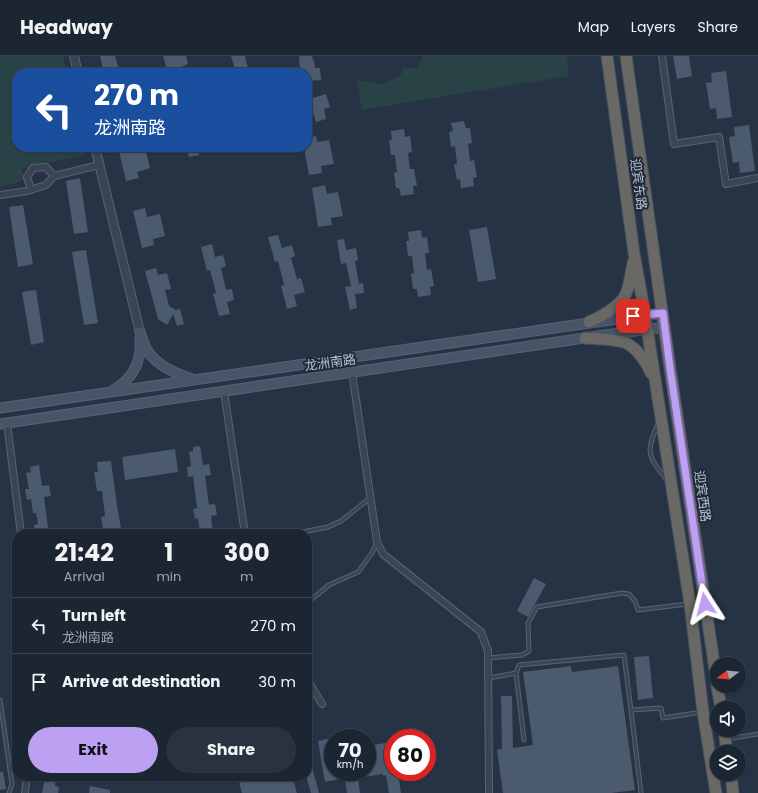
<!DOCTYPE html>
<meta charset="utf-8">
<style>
:root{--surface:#1c2633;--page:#29323f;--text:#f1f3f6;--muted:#a0a5ac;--line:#3a434e;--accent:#bca0f2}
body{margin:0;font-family:Poppins,"Noto Sans SC",sans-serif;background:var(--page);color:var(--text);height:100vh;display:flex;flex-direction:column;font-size:15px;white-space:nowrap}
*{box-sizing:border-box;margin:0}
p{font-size:13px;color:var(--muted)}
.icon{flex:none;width:22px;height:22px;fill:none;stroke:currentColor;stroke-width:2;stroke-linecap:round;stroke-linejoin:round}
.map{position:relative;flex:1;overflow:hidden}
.panel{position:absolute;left:12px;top:473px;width:300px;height:252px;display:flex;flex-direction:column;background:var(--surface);border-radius:16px;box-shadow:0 1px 3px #0004,0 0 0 1px var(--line)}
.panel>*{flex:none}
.top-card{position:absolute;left:12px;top:12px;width:300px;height:84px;border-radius:16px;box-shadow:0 1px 3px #0004,0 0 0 1px var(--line);background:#1a4fa0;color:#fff;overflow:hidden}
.needle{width:26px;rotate:254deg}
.controls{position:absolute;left:710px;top:601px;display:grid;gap:8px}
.controls a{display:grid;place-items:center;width:36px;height:36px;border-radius:50%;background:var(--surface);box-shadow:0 1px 3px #0004,0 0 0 1px var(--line);font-size:20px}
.speed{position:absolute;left:324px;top:673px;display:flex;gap:8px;font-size:20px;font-weight:700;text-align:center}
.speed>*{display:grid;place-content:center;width:52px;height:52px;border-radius:50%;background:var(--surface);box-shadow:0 1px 3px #0004,0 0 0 1px var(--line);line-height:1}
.speed small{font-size:10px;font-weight:400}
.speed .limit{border:6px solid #d22;background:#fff;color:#111}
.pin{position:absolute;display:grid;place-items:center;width:34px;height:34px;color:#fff;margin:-17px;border-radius:8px;box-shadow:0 2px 6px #0006}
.me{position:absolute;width:44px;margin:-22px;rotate:351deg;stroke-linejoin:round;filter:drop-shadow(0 0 3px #0008)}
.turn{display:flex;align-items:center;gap:14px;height:84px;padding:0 16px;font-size:18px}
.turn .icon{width:52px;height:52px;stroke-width:2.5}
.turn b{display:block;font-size:28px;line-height:34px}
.eta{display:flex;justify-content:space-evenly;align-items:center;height:68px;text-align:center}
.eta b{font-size:24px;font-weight:700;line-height:28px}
.button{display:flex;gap:8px;margin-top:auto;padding:8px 16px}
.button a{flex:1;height:46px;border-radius:24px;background:var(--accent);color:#111;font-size:16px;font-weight:700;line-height:46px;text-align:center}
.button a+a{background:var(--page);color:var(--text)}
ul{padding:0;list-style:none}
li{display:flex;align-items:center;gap:12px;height:56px;padding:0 16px;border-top:1px solid var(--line)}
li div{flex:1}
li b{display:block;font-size:15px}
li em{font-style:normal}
header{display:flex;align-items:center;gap:24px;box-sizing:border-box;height:56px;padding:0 20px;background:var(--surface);border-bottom:1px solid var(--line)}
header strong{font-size:19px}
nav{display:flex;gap:22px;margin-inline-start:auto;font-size:14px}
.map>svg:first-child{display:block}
.green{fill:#284245}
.building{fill:#4c5a6d}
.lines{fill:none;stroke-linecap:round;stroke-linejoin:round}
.service-casing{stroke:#596371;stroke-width:5}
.minor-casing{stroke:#596371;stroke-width:8}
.tertiary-casing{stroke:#596371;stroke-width:10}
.secondary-casing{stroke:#596371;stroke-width:11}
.trunk-casing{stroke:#45505e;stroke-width:13}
.service{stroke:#3a4553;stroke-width:3}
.minor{stroke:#3a4553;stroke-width:6}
.tertiary{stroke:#3a4553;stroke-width:8}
.secondary{stroke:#485467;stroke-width:9}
.trunk{stroke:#696865;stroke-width:11}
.route-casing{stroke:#7a689d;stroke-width:10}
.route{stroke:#bca0f2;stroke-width:7}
.labels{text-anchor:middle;stroke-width:4;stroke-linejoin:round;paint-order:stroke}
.street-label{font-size:13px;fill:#b8c0cd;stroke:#1f2a39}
</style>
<header>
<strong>Headway</strong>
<nav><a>Map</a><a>Layers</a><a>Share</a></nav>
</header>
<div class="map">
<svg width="758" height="737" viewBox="0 0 758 737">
<rect width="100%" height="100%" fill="#263344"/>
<!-- green -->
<path class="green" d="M0,0h63l4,17h-50v74h66l1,8 -62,14 3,11 -15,5 -10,2z
M423,0h144l2,20 -207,34 -5,-30 26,4 17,-8 4,-9 13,1z"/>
<!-- building -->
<path class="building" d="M100,0h15l5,17h-16z
M163,0h23l2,8 -7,3 2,6h-15z
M231,0h14l4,17h-13z
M299,0h13l1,4h1l1,8h5l1,12 -14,1v-8h-7z
M673,0h16l3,20 -15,3z
M726,15l6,46 -15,2 -1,-11 -6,1 -4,-26 6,-1 -1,-9z
M326,38l4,13 -6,2 2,10 -10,3 -7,-23z
M464,65l2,7h4l2,15 -4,1 2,17 4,-1 3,17 -4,1 1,8 -13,2 -1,-9 -3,1 -3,-16h3l-2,-18 -4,1 -2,-15 4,-1 -2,-8z
M749,69l6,46 -15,2 -1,-11 -6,1 -4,-26 6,-1 -1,-9z
M404,73l1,8 5,-1 2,16 -4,1 2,16h4l3,17h-4l1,8 -13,2 -2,-8h-3l-2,-15 3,-1 -2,-17h-4l-2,-15h3l-1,-9z
M316,80l1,6 12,-2 5,24 -13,2 1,7 -13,2 -5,-28h3v-10z
M118,91h13l1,2 13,-2 5,21 -13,4 2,6 -13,3z
M186,91h11l2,8 -10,2z
M80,122l8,54 -14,2 -8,-53z
M325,129l2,9 11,-2 5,24 -12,2 1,7 -14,2 -6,-39z
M23,149l10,59 -15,3 -9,-60z
M145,152l2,9 13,-3 5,22 -12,3 1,6 -12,3 -9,-37z
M487,171l9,52 -18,3 -9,-52z
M421,174l1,8 5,-1 2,16h-4l2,17 4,-1 3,17 -4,1 1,8 -13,2 -1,-8h-4l-2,-15 3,-1 -2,-17h-4l-2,-15h3l-1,-9z
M278,179l4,13 10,-3 3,11 -4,2 6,21 4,-1 4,14 -11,3 3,11 -10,3 -6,-23 3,-1 -6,-24 -3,1 -7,-25z
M344,183l2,11 10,-2 2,12 -3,1 4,23 4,-1 1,10 -9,1 2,14 -7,2 -5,-23 6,-1 -5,-23 -5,1 -4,-24z
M212,188l3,13 8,-2 3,11 -5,2 5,22 6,-1 2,11 -7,2 3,12 -11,2 -6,-22 3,-1 -6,-23 -3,1 -6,-24z
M86,194l12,73 -14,2 -12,-73z
M156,212l2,7 9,-2 4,16 -6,1 4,16 7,4 4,-1 4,15 -7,2 -4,-12 -6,11 -9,-6 -13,-48z
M36,234l8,52 -13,3 -9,-53z
M200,390l3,19 6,-1 2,11 -6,1 4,29 6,-1 2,11 -6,1 2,18h-8v-2l-5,1 -2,-15 -3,1 -2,-10 4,-1 -4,-32 -5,1 -1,-10 4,-1 -2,-14 4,-1v-4z
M175,393l3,23 -53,8 -3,-23z
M111,405l6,44 5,29h-18l-3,-17 4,-1 -3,-25h-5l-3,-19h4l-1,-10z
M39,409l3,21 7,-1 2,11 -7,1 5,37h-14l-1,-9 4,-1 -2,-11h-3l-2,-14 -4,1 -2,-11h4l-3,-16 5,-1 -1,-5z
M534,522l12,6 -18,33 -11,-6z
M649,600l4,42 -15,2 -4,-43z
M571,610l1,6 46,-6 17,124 -24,3h-108l-6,-43 5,-1 -1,-53h11l1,52 20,-3 -10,-73z
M332,682l1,34h34v-26l24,-4 2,12v18h5l3,21h-12l-3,-18 -3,1v-2l-25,4 2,15h-13l-2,-15 -20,4 -7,-41z
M430,697l3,17 -6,1v-17z
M309,700l10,37h-8l-5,-17h1v-19z
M0,716h3l3,17 -6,1z
M45,720h11l-1,10 4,1 -1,6h-16z
M263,720h29l5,17h-55l-3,-10z
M90,730l20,4v3h-21z"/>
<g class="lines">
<defs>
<path id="service" d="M658,368c-13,29 -10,32 9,56
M292,478l36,-7 13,-6 29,-23
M307,547l22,-18 29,-13 14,-19 5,-11
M488,602l34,-3 7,-4 -1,-28 9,-16 85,-14 7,1 6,7 3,9 50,-6
M489,622l27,-5
M0,644l12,84 -3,9
M631,654l10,83
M727,683l31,-5
M524,684l-8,-67 3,-8 105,-10 7,55 30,-2 2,10 39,-6"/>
<path id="minor" d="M662,0l12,88 45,-7 7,47 32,-6
M31,134l-4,-13 6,-9 13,-1 8,9
M0,139l27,-4 19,-6 8,-9 45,-11
M352,316l25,170 6,12 98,78 7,19 1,142
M224,335l21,143
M7,367l14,111
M307,623l15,25
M25,737l2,-17"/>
<path id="tertiary" d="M74,0l4,17
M95,91l45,185"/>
<path id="secondary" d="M140,276c2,6 4,12 7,18 10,16 28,23 45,29
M113,334c20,-11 29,-29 27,-51
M0,352l596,-86 67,-9
M0,368l598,-88 67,-9"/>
<path id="trunk" d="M607,0l27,197 11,62 45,289 13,108 13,81
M626,0l44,312 47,315
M589,266c13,-6 34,-17 38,-31 3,-9 4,-18 6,-28
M585,282c11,1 34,1 43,6 10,6 19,19 23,29
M717,630l4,22
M724,674l3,22
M731,718l2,19"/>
</defs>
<!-- service casing -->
<use href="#service" class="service-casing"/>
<!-- minor casing -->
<use href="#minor" class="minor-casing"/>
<!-- tertiary casing -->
<use href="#tertiary" class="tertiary-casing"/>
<!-- secondary casing -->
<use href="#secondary" class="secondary-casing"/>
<!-- trunk casing -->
<use href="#trunk" class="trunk-casing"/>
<!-- service -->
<use href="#service" class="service"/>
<!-- minor -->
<use href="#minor" class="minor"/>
<!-- tertiary -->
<use href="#tertiary" class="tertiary"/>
<!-- secondary -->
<use href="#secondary" class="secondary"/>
<!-- trunk -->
<use href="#trunk" class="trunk"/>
</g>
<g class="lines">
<defs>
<path id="route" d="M633,260l30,-3 7,55 35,236"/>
</defs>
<!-- route casing -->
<use href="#route" class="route-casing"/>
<!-- route -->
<use href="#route" class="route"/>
</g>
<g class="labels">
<!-- street labels -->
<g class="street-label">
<text transform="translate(639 128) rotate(82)" y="5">迎宾东路</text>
<text transform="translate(330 306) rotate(-8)" y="5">龙洲南路</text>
<text transform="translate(703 440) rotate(82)" y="5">迎宾西路</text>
</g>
</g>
</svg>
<div class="controls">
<a><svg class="needle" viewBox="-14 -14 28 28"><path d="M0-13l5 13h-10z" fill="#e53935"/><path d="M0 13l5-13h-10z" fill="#a0a5ac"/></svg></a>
<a><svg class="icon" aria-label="sound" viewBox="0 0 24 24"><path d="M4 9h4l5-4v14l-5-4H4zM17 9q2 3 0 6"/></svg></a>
<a><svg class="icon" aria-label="layers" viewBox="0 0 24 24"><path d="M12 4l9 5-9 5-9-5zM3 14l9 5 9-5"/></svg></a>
</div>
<div class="speed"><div>70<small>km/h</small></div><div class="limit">80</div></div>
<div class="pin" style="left:633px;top:260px;background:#d93025"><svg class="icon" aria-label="arrive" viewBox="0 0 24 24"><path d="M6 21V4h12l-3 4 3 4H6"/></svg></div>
<svg class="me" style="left:705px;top:548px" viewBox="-20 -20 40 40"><path d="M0-17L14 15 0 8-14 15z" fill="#bca0f2" stroke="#fff" stroke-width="4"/></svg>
<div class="top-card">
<div class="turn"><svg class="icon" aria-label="left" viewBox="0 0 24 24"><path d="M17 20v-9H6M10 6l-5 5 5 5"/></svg><div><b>270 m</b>龙洲南路</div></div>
</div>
<section class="panel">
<div class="eta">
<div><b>21:42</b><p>Arrival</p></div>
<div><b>1</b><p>min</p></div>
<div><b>300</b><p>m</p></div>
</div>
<ul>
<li><svg class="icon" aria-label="left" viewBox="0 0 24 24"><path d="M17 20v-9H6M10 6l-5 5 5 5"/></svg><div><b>Turn left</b><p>龙洲南路</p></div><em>270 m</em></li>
<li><svg class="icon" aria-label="arrive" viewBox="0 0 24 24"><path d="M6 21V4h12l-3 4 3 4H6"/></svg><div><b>Arrive at destination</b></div><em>30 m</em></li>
</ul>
<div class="button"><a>Exit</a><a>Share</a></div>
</section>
</div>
